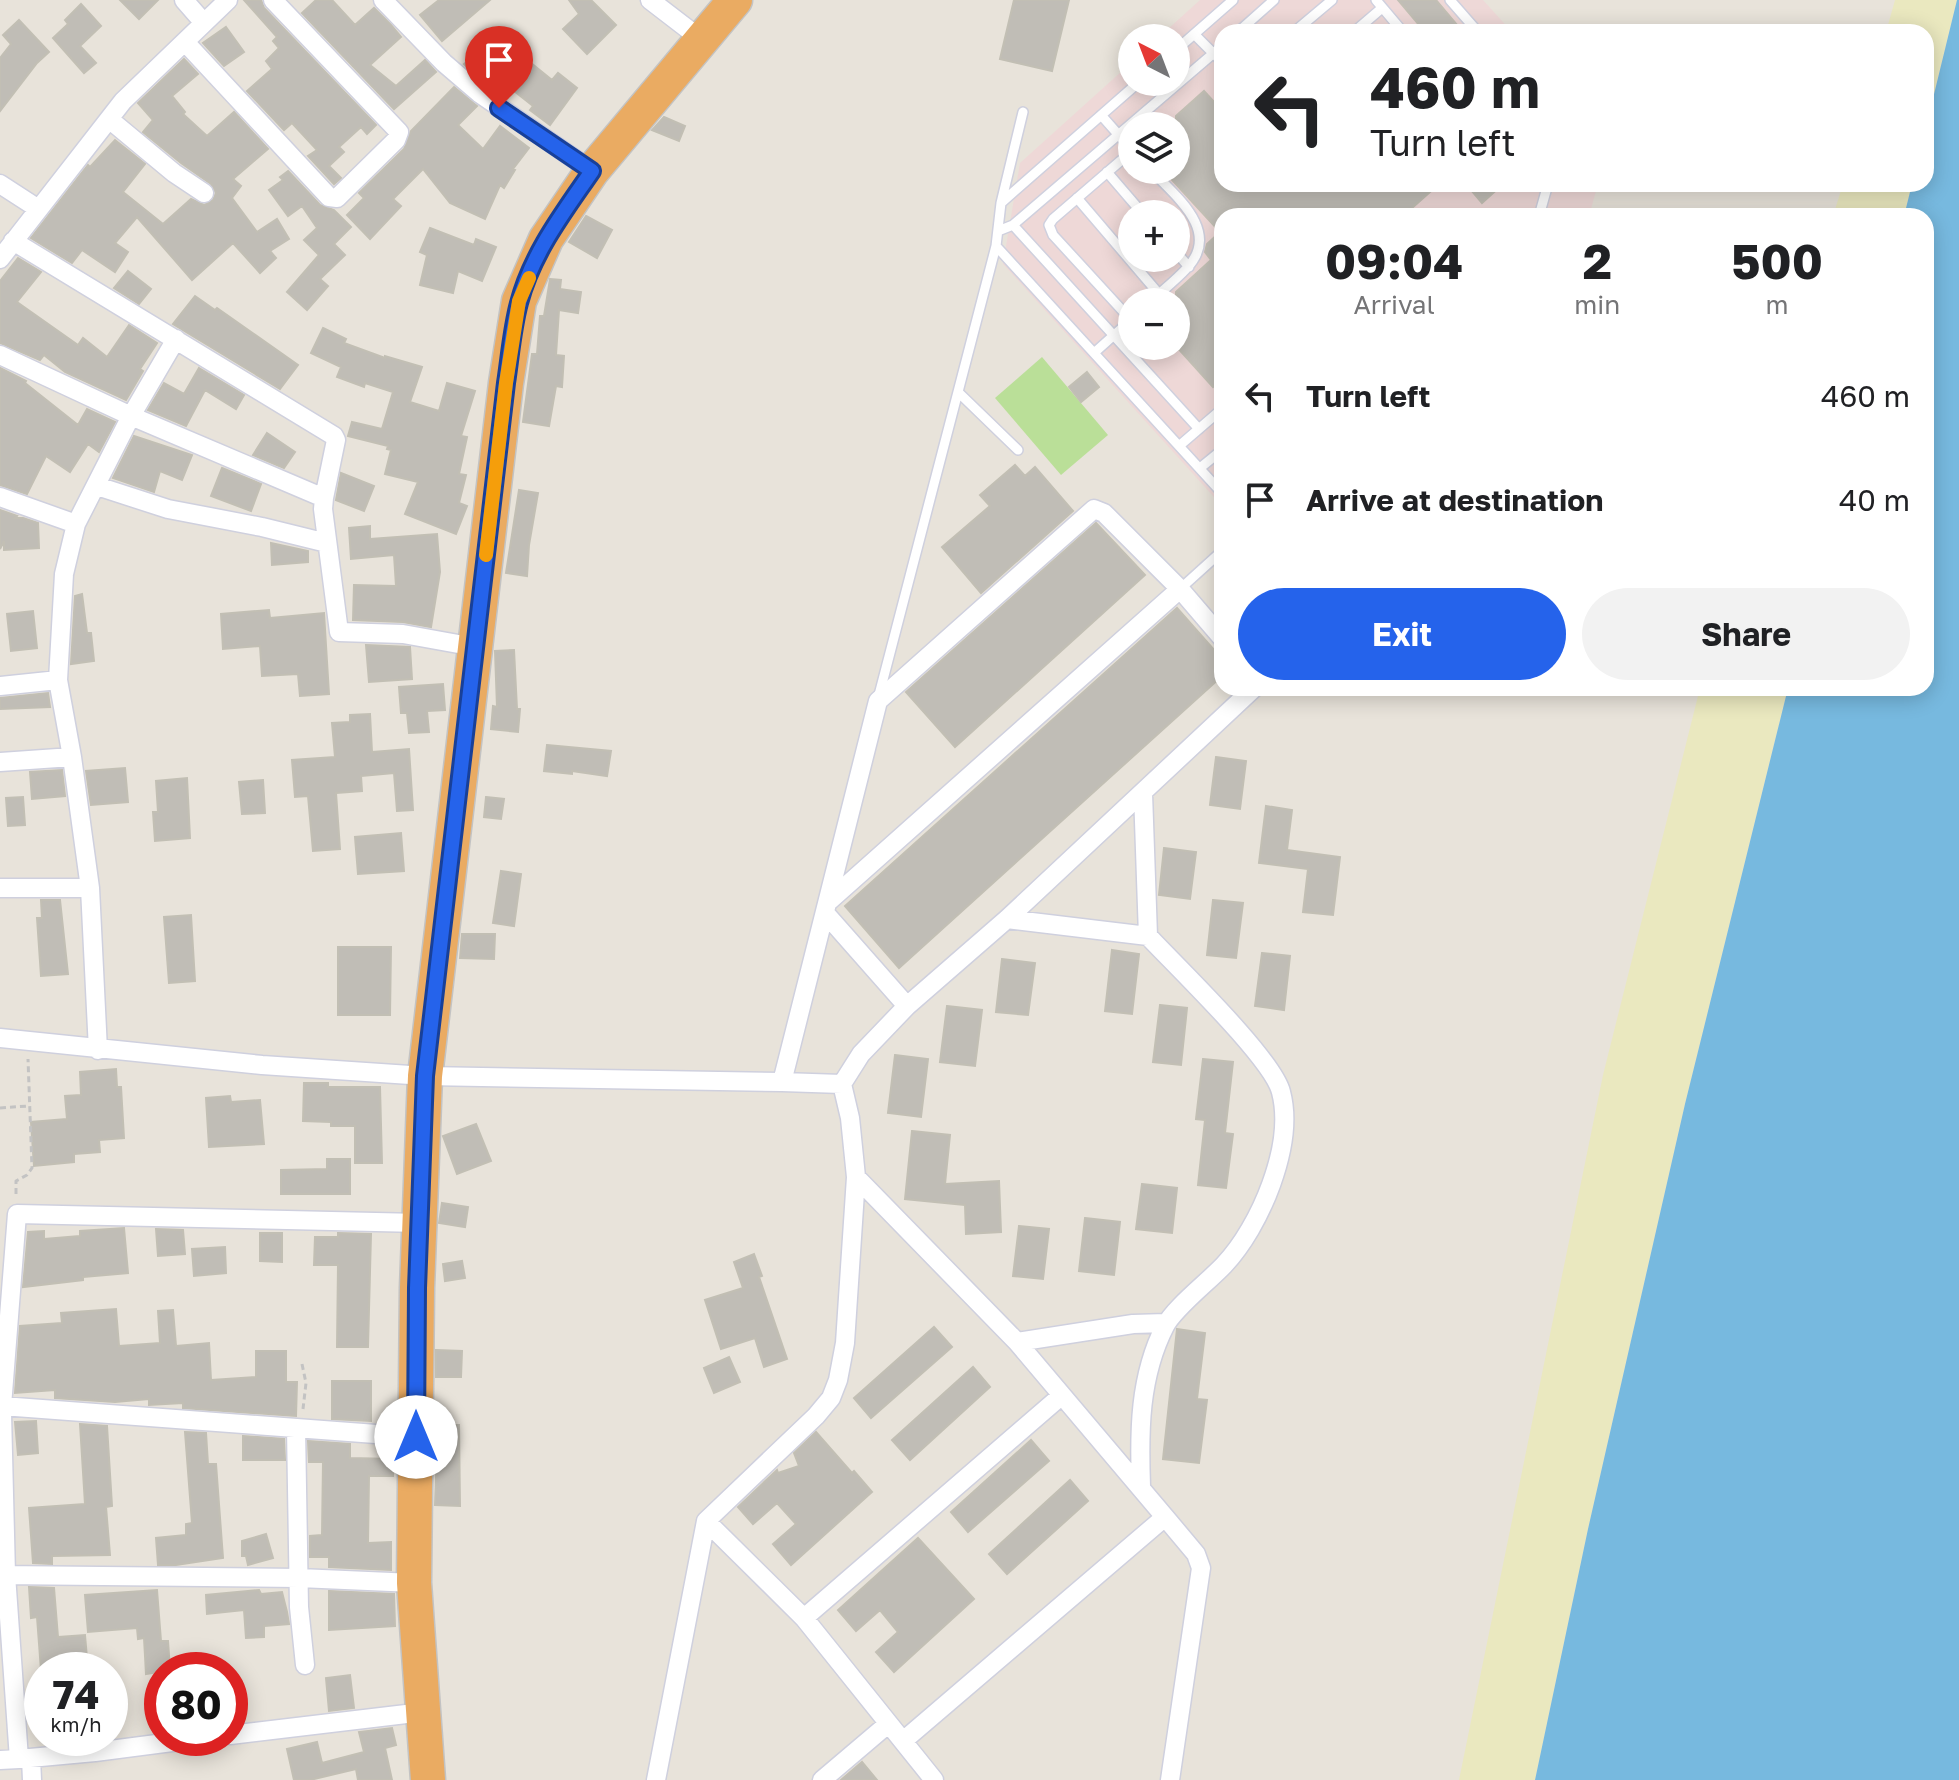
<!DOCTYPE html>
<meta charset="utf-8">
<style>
:root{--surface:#fff;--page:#f2f2f2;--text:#202124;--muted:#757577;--accent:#2563eb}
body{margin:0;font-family:"Golos Text",sans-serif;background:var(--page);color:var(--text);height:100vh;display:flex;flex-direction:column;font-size:30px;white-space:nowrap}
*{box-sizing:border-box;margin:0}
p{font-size:26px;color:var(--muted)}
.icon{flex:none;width:44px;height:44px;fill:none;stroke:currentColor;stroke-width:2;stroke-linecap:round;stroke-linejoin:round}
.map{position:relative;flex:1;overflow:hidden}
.drawer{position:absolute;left:1214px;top:208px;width:720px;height:488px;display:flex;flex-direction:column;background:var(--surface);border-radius:24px;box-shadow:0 4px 20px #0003}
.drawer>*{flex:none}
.hud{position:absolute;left:1214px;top:24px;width:720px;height:168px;border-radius:24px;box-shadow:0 4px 20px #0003;background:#fff;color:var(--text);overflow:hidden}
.needle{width:52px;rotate:318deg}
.controls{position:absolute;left:1118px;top:24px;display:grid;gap:16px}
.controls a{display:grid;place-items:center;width:72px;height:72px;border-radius:50%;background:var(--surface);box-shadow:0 4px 20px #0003;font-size:40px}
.speed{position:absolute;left:24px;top:1652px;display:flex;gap:16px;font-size:40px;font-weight:700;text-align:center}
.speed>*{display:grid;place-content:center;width:104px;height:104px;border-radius:50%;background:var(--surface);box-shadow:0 4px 20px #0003;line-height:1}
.speed small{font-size:20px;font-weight:400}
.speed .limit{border:12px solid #d22;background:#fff;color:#111}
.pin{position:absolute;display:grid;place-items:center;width:68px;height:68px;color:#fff;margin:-82px -34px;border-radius:50% 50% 50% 0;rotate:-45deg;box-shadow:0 0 8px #0007}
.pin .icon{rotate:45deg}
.me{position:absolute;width:88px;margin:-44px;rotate:0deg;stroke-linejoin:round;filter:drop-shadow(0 0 6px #0008)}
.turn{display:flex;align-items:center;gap:28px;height:168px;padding:0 24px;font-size:36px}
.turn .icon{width:104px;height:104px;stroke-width:2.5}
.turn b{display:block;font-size:56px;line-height:68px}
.eta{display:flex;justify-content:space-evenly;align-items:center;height:136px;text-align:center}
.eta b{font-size:48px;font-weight:700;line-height:56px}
.button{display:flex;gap:16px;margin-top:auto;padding:16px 24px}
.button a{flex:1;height:92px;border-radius:48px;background:var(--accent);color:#fff;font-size:32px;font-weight:700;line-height:92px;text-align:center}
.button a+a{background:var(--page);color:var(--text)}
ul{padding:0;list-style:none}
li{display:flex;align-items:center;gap:24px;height:104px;padding:0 24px}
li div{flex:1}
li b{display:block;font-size:30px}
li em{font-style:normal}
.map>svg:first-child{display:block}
.medical{fill:#eed8d7;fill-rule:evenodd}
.sand{fill:#eae8bf}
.pitch{fill:#badf98}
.water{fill:#77b9df}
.building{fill:#c0bdb6;stroke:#c2bfb4;stroke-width:2}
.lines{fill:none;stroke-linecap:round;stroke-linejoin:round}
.lane-casing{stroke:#cfd0de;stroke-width:12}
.street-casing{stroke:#cfd0de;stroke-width:21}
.highway-casing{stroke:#c3c3c3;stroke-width:37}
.path{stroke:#c3c3c3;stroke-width:3;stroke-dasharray:6 4;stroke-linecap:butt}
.lane{stroke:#fff;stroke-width:9}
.street{stroke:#fff;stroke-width:18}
.highway{stroke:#eaab62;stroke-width:34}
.route-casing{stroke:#184099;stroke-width:20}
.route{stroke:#2563eb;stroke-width:14}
.slow{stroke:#f59e0b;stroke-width:14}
</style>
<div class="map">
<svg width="1959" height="1780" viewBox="0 0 1959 1780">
<rect width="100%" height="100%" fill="#e8e3da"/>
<!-- medical -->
<path class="medical" d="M1200,0h283l29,32h-290v152h376l-9,32h-367v290l-219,-242 17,-101 112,-101v20h44v-44h-18zM1132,126h44v44h-44zM1132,214h44v44h-44zM1132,302h44v44h-44z"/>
<!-- sand -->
<path class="sand" d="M1895,0h62l-31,127v-95h-40z
M1843,184h69l-8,32h-71z
M1700,688h88l-103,416 -97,425 -53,251h-76l144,-705z"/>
<!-- pitch -->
<path class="pitch" d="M1042,357l66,78 -47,40 -66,-77z"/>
<!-- water -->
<path class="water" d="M1957,0h2v1780h-424l53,-251 97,-425 103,-416h138v-472h-22l8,-32h14v-57z"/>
<!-- building -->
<path class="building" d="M120,0h38l-19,19z
M244,0h17l3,8 112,117 -9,9 -6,-7 -22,20 5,5 -15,14 12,12 -7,6 -26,-28 9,-6 -25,-27 -8,7 -37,-39 25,-22 -6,-8 13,-13 -6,-7 4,-4z
M316,0h16l23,25 19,-17 17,17 10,12 -31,28 26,21 29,-26 11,12 -42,37 -92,-96z
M439,0h51l-48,41 -22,-26z
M569,0h22l25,25 -29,29 -24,-25 16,-15z
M1014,0h55l-17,71 -52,-12z
M1398,0h38l27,32h-38z
M81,4l20,22 -21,20 16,17 -12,10 -31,-35 15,-14 -3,-4z
M19,20l30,32 -12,11 -37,48v-53l11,-14 -8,-9z
M226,27l18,25 -20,14 -21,-23z
M498,38l22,29 6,-8 26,21 6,-7 19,15 -27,37 -20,-15 3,-4 -39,-31 -10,7 -20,-18z
M184,59l14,15 -26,22 13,16 -2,2 24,22 27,-24 34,37 -35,30 8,7 -9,12 25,34 20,-13 12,20 -19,12 6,7 -16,15 -27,-30 -41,37 -55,-63 -22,26 13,9 -13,20 -33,-22 -10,13 -41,-25 57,-73 2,2 25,-27 30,24 -22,28 40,32 28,-25 13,6 9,-5 3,-7 -5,-9 -30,-21 -38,-31 10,-12 -15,-17z
M454,87l23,19 -19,19 25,24 17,-23 29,22 -16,21 2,1 -11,18 -4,-3 -15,34 -35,-16 -27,-34 -30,30 8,7 -31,33 -23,-24 17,-17 -5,-5 45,-44 7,-18z
M1204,91l11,12 7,-6v87h217l-36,32h-181v163l-9,8 -37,-41v-54l35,-32 -6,-8 2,-8 13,-12 -57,-62h13v-54z
M664,117l21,9 -6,15 -27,-11z
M288,171l32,34 14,5 17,17 -17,17 11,11 -25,24 8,7 -21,24 -20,-18 32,-37 -15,-15 13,-12 -15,-22 -14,10 -19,-26 14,-10 -3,-3z
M1466,184h37l-21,19z
M586,216l26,14 -15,28 -28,-16z
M430,228l44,17 2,-6 20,8 -14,34 -24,-10 -5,22 -33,-8 7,-30 -7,-3z
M18,258l23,14 -24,30 61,43 5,-7 24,19 22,-32 28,18 -17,26 3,2 -17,29 -61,-28 -21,-17 -4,5 -40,-17v-62z
M128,271l23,18 -12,15 -25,-16z
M550,279l11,1 -1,9 21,3 -3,21 -19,-3 -3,45 8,1 -2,31 -6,-1 -7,40 -26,-4 9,-68h5l3,-38h4z
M195,296l20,14 2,-2 81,57 -18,24 -107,-65z
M323,328l23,11 -2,4 41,15v-2l37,11 -12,35 29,9 8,-28 28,8 -14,45 6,1 -8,37 7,1 -7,28 8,3 -11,28 -51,-20 13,-32 -33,-8 6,-24 -4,-1 1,-3 -40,-10 4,-14 30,7 11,-37 -28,-9 -1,4 -27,-10 4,-10 -30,-14z
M0,368l26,13 -1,2 53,42 9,-16 28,13 -16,30 -11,-8 -18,28 -24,-16 -19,38 -27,-9z
M199,368l45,27 -8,14 -31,-19 -19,36 -38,-16 16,-27 20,11z
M1087,372l12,15 -18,15 -12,-15z
M267,433l28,19 -11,16 -31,-13z
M134,436l58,19 -10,25 -22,-9 -6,21 -41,-14z
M1015,465l10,11 10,-9 38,44 -92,82 -39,-46 48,-41 -10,-11z
M222,468l39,16 -10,27 -40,-15z
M341,473l33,13 -10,25 -28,-11z
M519,490l19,3 -9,52 -2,31 -21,-3z
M0,510l17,6 -2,2h8l15,5 1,25 -35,2v-9l-4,8z
M1096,523l49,52 -190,172 -49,-55z
M370,526v13l67,-5 3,38 -9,55 -28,-5 -50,-2 1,-35 42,1 -2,-31 -43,4 -2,-31z
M271,543l37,8v11l-36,3z
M82,594l5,39h4l3,28 -23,3 4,-68z
M1177,608l45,51v17l-323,292 -54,-62z
M269,610l1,8 54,-5 5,81 -29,2 -2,-22 -36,2 -2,-30 -37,3 -2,-35z
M33,611l4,37 -26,3 -4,-37z
M366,645l44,2 2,32 -43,3z
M514,650l3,59h3l-2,23 -27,-3 2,-23 4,1 -2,-56z
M443,684l2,26 -18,1 2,21 -20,1 -2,-20h-6l-2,-26z
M48,693l2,14 -50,2v-11z
M370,714l2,38 37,-3 4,61 -16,1 -3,-38 -33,3 1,15 -26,2 4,56 -27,2 -5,-55 -13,1 -3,-37 43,-3 -3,-34 18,-1v-7z
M547,745l64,6 -4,25 -35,-5v3l-28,-3z
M1216,757l30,4 -6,48 -30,-4z
M125,768l3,34 -37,3 -5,-34z
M62,770l3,26 -33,3 -2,-27z
M187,778l3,60 -35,3 -2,-29h5l-2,-31z
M263,780l2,33 -23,1 -3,-32z
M23,797l2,28 -17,1 -2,-28z
M486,797l18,2 -3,20 -17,-2z
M1266,806l26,4 -5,40 53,7 -7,58 -30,-3 5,-43 -49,-6z
M401,833l3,38 -46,3 -3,-37z
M1164,848l32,4 -6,47 -31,-4z
M501,871l20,3 -7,52 -21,-3z
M41,900h19l8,74 -27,2 -4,-58h5z
M1213,900l30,3 -7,55 -29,-3z
M191,915l4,66 -26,2 -5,-66z
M462,934h33l-1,25 -34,-1z
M338,947h53l-1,68h-52z
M1112,950l27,4 -7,60 -27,-3z
M1262,953l28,3 -6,54 -29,-4z
M1002,959l33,4 -7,52 -32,-3z
M1160,1005l27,3 -6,57 -28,-3z
M947,1006l35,4 -7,56 -35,-4z
M895,1055l33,4 -7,58 -33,-4z
M1203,1059l30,3 -8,71 8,1 -7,54 -28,-3 7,-65 -9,-1z
M116,1069l1,18h4l3,51 -25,2 1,12 -26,2v8l-40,4 -3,-44 36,-3 -2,-23 16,-1 -1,-23z
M304,1083h24v4h52l2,76h-27v-37h-24v-4l-28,-1z
M230,1096l1,6 29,-2 4,44 -55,3 -3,-49z
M476,1124l15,37 -34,13 -14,-38z
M912,1131l38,4 -5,49 54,-3 2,51 -35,2 -1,-29 -60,-6z
M327,1159h23v35h-69v-24l46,-1z
M1142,1184l35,4 -5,45 -36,-4z
M442,1203l26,4 -3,20 -26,-4z
M1085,1218l35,4 -6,53 -35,-4z
M1019,1226l30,3 -6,50 -30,-3z
M124,1228l4,45 -45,4v3l-60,7 5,-55 16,-1v8l36,-3v-5z
M156,1229l27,1 2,24 -27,2z
M260,1233h22v29l-22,-1z
M338,1233l33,1 -3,113h-31l1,-82h-24l1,-28h23z
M225,1247l1,26 -32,3 -2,-27z
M754,1254l8,22 -3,1 28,82 -23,8 -9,-29 -34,11 -16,-49 38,-12 -9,-26z
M462,1261l3,17 -20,3 -2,-17z
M116,1309l3,37 41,-3 -2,-32 15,-1 3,36 33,-3 2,37 45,-3v-26h30v31h11l-1,34 -113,-8v-5l-34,2v-6l-34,3 -60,-4v-8l-40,3 5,-67 42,-3 -1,-10z
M934,1327l18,20 -81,71 -17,-20z
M1177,1329l28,4 -8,66 10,1 -8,63 -36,-4z
M436,1350l26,1 -1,26h-25z
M729,1357l11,25 -26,11 -10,-25z
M973,1367l17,20 -80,73 -18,-20z
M332,1381h39v40l-39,-2z
M36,1421l2,32 -20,2 -3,-33z
M80,1424l27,2 5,80 -6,1 4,48 -58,1v8l-19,-1 -4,-55 56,-4z
M438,1425h21l1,81 -25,-1z
M185,1432l21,1 2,31h8l7,94 -47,7h-18l-2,-27 30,-3v-11l6,-1z
M816,1432l36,41 2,-2 18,21 -81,73 -18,-21 23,-20 -19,-21 -24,21 -15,-17 39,-37 1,3 21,-7 -5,-13z
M243,1436l41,3 1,21h-42z
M1031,1440l18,21 -81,71 -17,-20z
M308,1441l42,3v14l43,1v17h-24l-1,67 23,-1v28l-62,-3v-10h-19v-21l12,-1 1,-73h-14z
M1070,1480l18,21 -81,73 -18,-20z
M266,1534l7,24 -25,7 -2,-9h-4v-15z
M918,1538l56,61 -80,73 -18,-20 22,-20 -18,-22 -24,21 -18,-21z
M29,1587l25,1 4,49 27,-2 3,35h-47l-4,-53 -6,1z
M157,1590l4,51h7l2,29 -24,4 -2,-36 -6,1 -1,-11 -49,4 -3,-37z
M259,1590l2,4 21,-2 5,20 2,12 -25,2v11l-18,1 -2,-28 -37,4 -1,-19z
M329,1591l65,3 1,32 -66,4z
M350,1675l4,33 -25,3 -3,-33z
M392,1728l4,17 -11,3 7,32h-34l-2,-11 -46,11h-16l-7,-31 30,-7 5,21 42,-11 -5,-20z
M862,1762l15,18h-36z"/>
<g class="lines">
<defs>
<path id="lane" d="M1376,0l27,32
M1450,0l28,32
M1238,32l36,-32
M1294,32l38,-32
M1354,32l28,-24
M1194,34l28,28
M1176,50l57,-50
M1101,115l31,35
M1107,172l36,42
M1077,198l82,96
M1001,203l138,-121
M1539,216l9,-32
M1013,225l186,204
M998,231l15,-6 209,-179
M996,246l226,247
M1176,252l13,15
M1150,302c12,-11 26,-22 37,-34 35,-37 -12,-72 -36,-98
M1131,320l-78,-85 -4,-10 4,-6 79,-68
M1094,353l38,-34
M958,392l60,58
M1179,446l43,-37
M1200,468l22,-18
M1180,589l42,-38
M879,695l117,-449 5,-43 22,-91"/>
<path id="street" d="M184,0l20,23
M383,0l61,63 35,30 113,78
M650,0l52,40
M185,42l144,155 8,1 59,-58 3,-8 -126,-132
M109,119l65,54 30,20
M0,184l37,24
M13,241l321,195 2,4 -12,58
M0,259l123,-158 105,-101
M0,355l131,61 193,82 -1,11 16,123 64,2 72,13
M97,486l71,23 94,18 65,16
M0,497l76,27
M0,686l58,-6
M0,762l72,-5
M1143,793l5,143
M0,888h90
M828,902l352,-313 42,49
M825,913l82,93
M1007,919l141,17c28,30 125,123 133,156 14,53 -21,135 -57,173 -16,17 -50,43 -59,61 -26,51 -26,106 -24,160
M0,1038l262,27 163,11 357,6 96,-381 216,-192 10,4 76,76
M98,1050l-8,-162 -18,-131 -14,-77 6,-106 12,-50 55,-108 45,-77
M842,1084l19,-30 46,-48 100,-87 247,-231
M856,1177l161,165 148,175 -262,224
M1017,1342l116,-18 33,-1
M2,1406l15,-192 403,9
M0,1414l2,-8 414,31
M296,1428l3,179 6,58
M1165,1517l31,37 5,14 -31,212
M706,1521l98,97 130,162
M0,1575l299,3 115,5
M804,1618l257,-222
M230,1735l193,-23
M31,1758l1,22
M19,1759l76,-7 108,-14
M0,1760l19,-1 -13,-184 -4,-162
M656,1780l50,-259 110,-105 15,-18 7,-18 7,-37 11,-166 -6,-59 -8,-34 -60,-2
M822,1780l66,-56"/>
<path id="highway" d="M428,1780l-14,-197 3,-295 8,-212 81,-693 13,-82 27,-62 46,-68 143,-171"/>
</defs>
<!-- lane casing -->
<use href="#lane" class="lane-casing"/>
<!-- street casing -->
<use href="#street" class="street-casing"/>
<!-- highway casing -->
<use href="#highway" class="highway-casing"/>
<!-- path -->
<path class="path" d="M0,1108l28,-2
M16,1194v-13l11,-6 5,-7 -4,-109
M302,1364l4,19 -3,26"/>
<!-- lane -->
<use href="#lane" class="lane"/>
<!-- street -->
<use href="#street" class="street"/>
<!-- highway -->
<use href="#highway" class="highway"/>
</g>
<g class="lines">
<defs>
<path id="route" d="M416,1437l1,-149 8,-212 81,-693c4,-26 6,-54 13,-80 13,-50 45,-91 73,-132l-93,-63"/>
</defs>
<!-- route casing -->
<use href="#route" class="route-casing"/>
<!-- route -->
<use href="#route" class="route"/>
<!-- slow -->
<path class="slow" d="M486,555l20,-172 13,-82 10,-23"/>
</g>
</svg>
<div class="controls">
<a><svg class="needle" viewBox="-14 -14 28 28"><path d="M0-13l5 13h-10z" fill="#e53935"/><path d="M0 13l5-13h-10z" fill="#757577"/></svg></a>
<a><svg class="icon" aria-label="layers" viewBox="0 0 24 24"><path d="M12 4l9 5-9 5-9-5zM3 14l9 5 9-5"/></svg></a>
<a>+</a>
<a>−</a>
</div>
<div class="speed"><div>74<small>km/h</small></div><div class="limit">80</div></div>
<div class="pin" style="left:499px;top:108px;background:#d93025"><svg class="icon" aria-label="arrive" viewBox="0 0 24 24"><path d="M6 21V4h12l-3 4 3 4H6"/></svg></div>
<svg class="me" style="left:416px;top:1437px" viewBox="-20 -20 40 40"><circle r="19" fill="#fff"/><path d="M0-13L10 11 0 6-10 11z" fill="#2563eb"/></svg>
<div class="hud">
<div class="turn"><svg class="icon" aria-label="left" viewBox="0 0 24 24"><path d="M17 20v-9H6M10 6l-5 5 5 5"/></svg><div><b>460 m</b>Turn left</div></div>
</div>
<section class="drawer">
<div class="eta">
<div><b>09:04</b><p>Arrival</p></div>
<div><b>2</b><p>min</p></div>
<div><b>500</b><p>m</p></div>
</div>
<ul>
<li><svg class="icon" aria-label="left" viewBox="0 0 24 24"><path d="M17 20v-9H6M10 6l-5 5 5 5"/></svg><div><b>Turn left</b></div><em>460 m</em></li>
<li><svg class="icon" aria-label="arrive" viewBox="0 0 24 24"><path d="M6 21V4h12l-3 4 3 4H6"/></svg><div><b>Arrive at destination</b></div><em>40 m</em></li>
</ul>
<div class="button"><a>Exit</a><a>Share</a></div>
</section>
</div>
